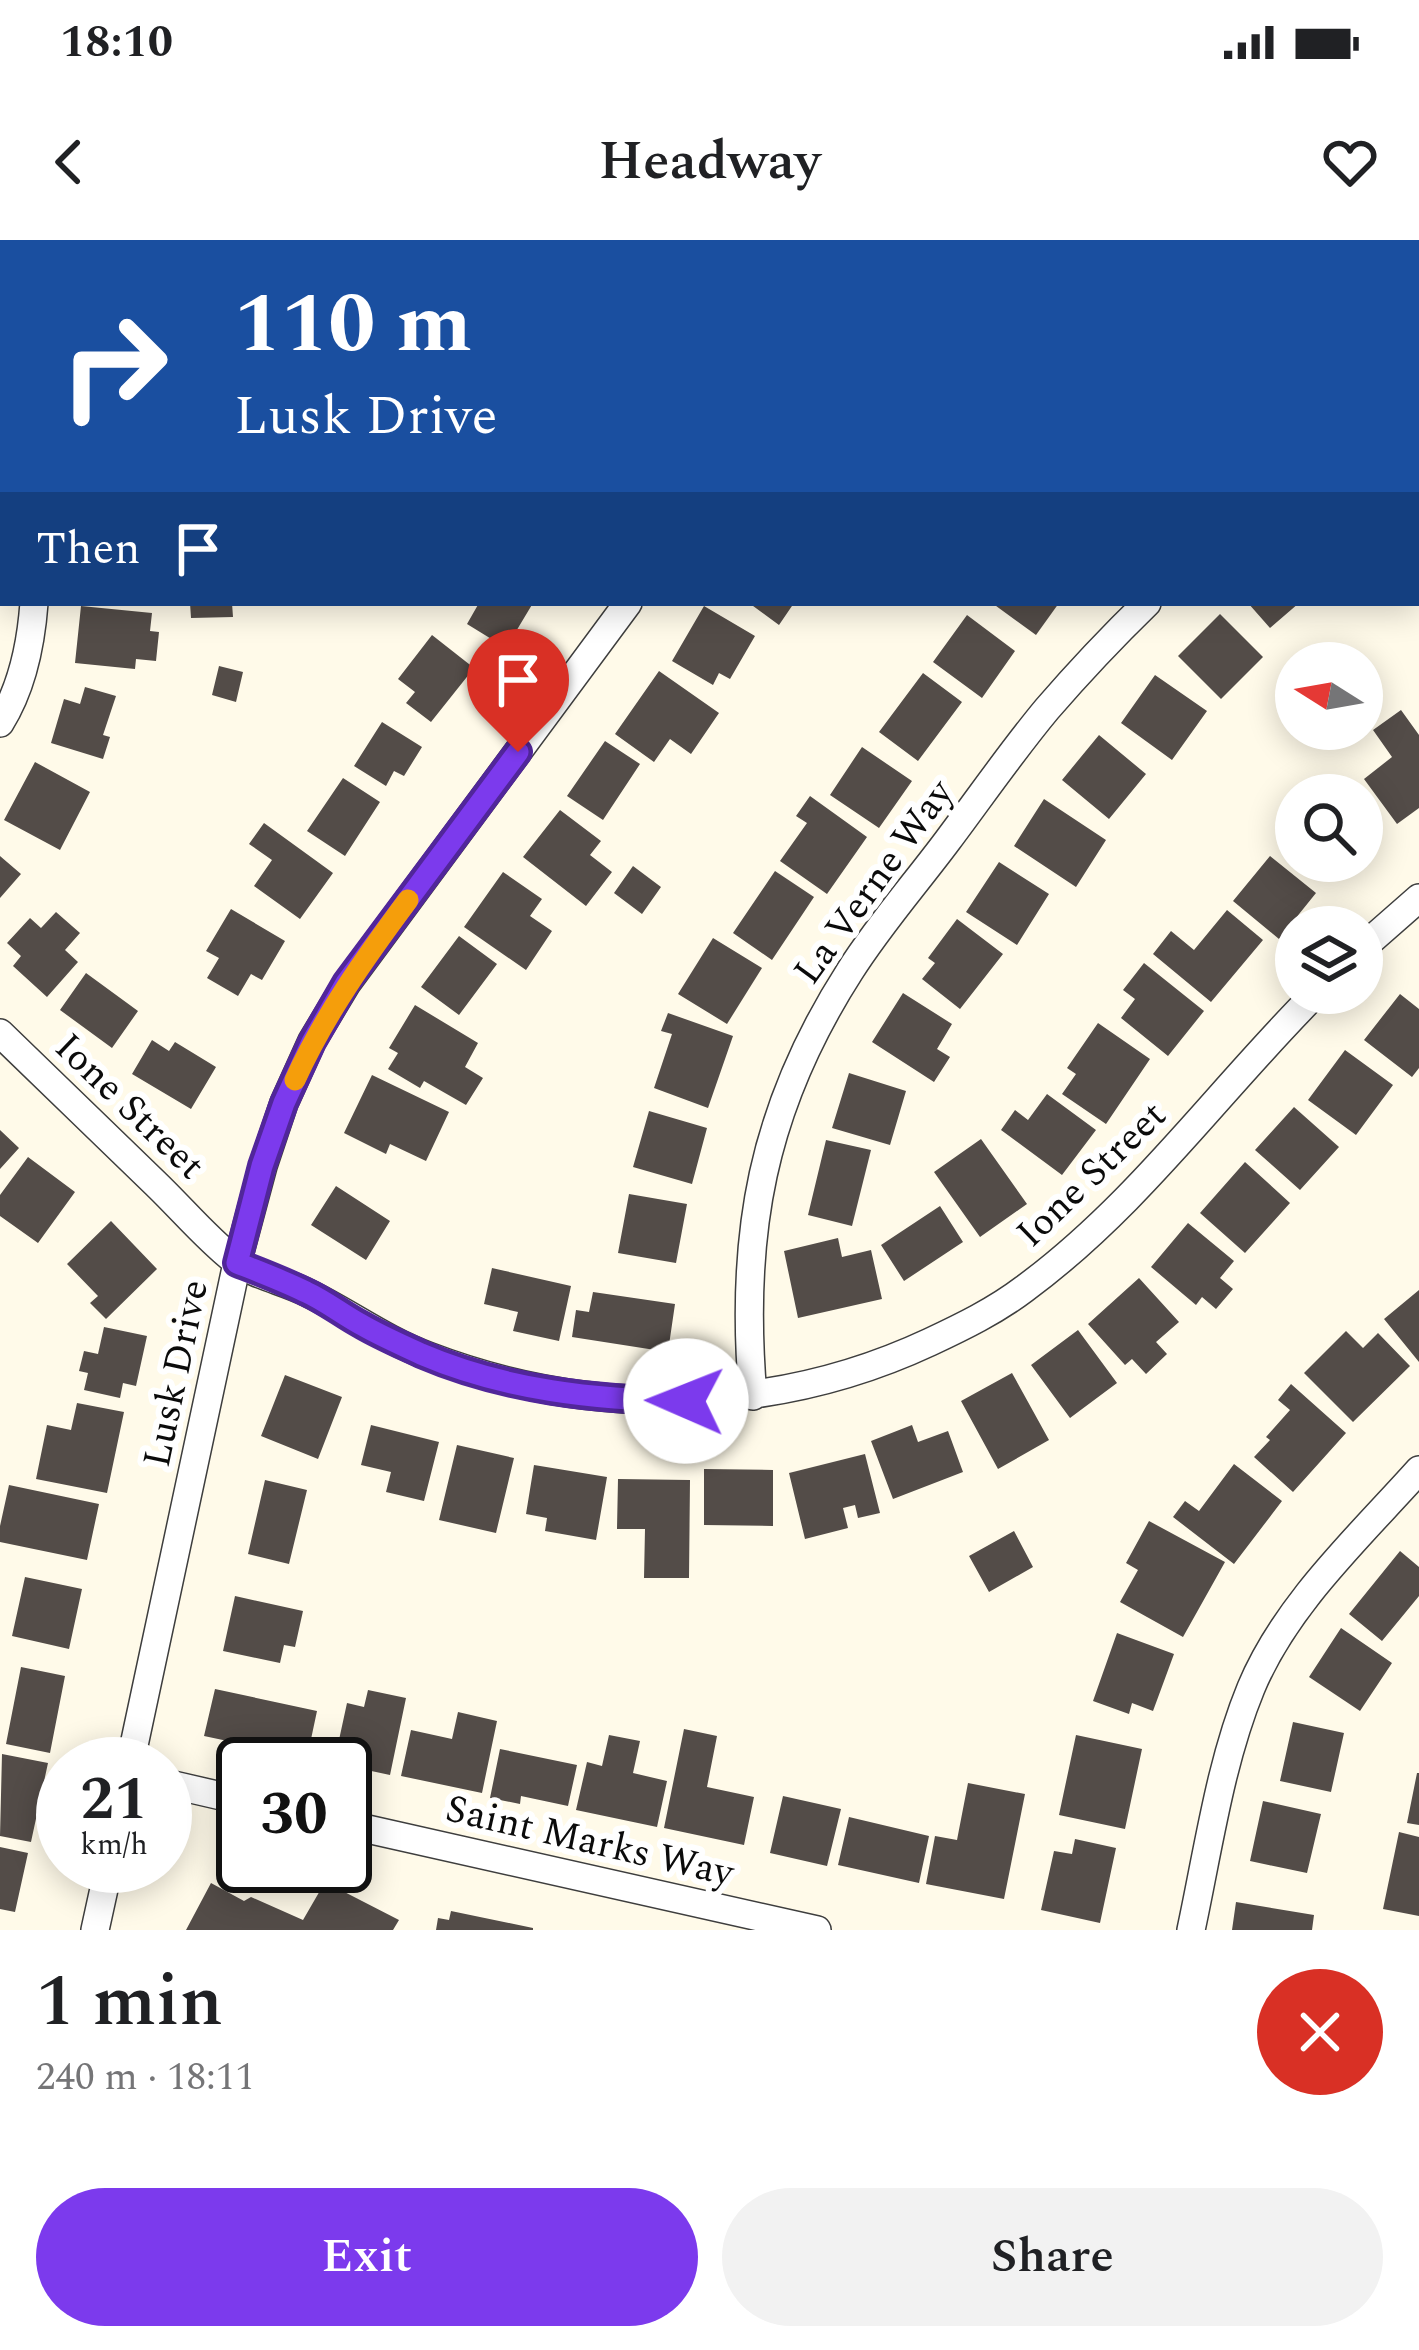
<!DOCTYPE html>
<meta charset="utf-8">
<style>
:root{--surface:#fff;--page:#f2f2f2;--text:#202124;--muted:#757577;--accent:#7c3aed}
body{margin:0;font-family:Spectral,serif;background:var(--page);color:var(--text);height:100vh;display:flex;flex-direction:column;font-size:45px;white-space:nowrap}
*{box-sizing:border-box;margin:0}
p{font-size:39px;color:var(--muted)}
.icon{flex:none;width:66px;height:66px;fill:none;stroke:currentColor;stroke-width:2;stroke-linecap:round;stroke-linejoin:round}
.map{position:relative;height:1690px;overflow:hidden}
.details{display:flex;flex-direction:column;background:var(--surface);flex:1}
.details>*{flex:none}
.guide{position:absolute;left:0px;top:0px;width:1419px;height:366px;box-shadow:0 6px 30px #0003;background:#1a4fa0;color:#fff;overflow:hidden}
.needle{width:78px;rotate:281deg}
.buttons{position:absolute;left:1275px;top:402px;display:grid;gap:24px}
.buttons a{display:grid;place-items:center;width:108px;height:108px;border-radius:50%;background:var(--surface);box-shadow:0 6px 30px #0003;font-size:60px}
.speed{position:absolute;left:36px;top:1497px;display:flex;gap:24px;font-size:60px;font-weight:700;text-align:center}
.speed>*{display:grid;place-content:center;width:156px;height:156px;border-radius:50%;background:var(--surface);box-shadow:0 6px 30px #0003;line-height:1}
.speed small{font-size:30px;font-weight:400}
.speed .limit{border:6px solid #111;border-radius:18px;background:#fff;color:#111}
.pin{position:absolute;display:grid;place-items:center;width:102px;height:102px;color:#fff;margin:-123px -51px;border-radius:50% 50% 50% 0;rotate:-45deg;box-shadow:0 0 12px #0007}
.pin .icon{rotate:45deg}
.me{position:absolute;width:132px;margin:-66px;rotate:271deg;stroke-linejoin:round;filter:drop-shadow(0 0 9px #0008)}
.turn{display:flex;align-items:center;gap:42px;height:252px;padding:0 36px;font-size:54px}
.turn .icon{width:156px;height:156px;stroke-width:2.5}
.turn b{display:block;font-size:84px;line-height:102px}
.then{display:flex;align-items:center;height:114px;padding:0 36px;background:#0003;gap:24px;font-size:45px}
.round{display:grid;place-items:center;flex:none;width:126px;height:126px;border-radius:63px;background:var(--page)}
.head{display:flex;align-items:center;justify-content:space-between;height:204px;padding:0 36px}
h1{font-size:72px;font-weight:600;line-height:90px}
.cta{display:flex;gap:24px;margin-top:auto;padding:24px 36px}
.cta a{flex:1;height:138px;border-radius:72px;background:var(--accent);color:#fff;font-size:48px;font-weight:600;line-height:138px;text-align:center}
.cta a+a{background:var(--page);color:var(--text)}
.status{display:flex;justify-content:space-between;align-items:center;height:84px;padding:0 60px;background:var(--surface);direction:ltr}
.status svg{height:33px;fill:currentColor}
header{display:flex;justify-content:space-between;align-items:center;height:156px;padding:0 36px;background:var(--surface);font-size:54px;font-weight:600}
.map>svg:first-child{display:block}
.building{fill:#534c48}
.lines{fill:none;stroke-linecap:round;stroke-linejoin:round}
.street-casing{stroke:#3e3e3e;stroke-width:30}
.street{stroke:#fff;stroke-width:27}
.route-casing{stroke:#51269a;stroke-width:30}
.route{stroke:#7c3aed;stroke-width:21}
.slow{stroke:#f59e0b;stroke-width:21}
.labels{text-anchor:middle;stroke-width:12;stroke-linejoin:round;paint-order:stroke}
.street-label{font-size:39px;fill:#0b0b0b;stroke:#fff}
</style>
<div class="status"><b>18:10</b><svg viewBox="0 0 49 12"><path d="M0 12V9h3v3zM5 12V6h3v6zM10 12V3h3v9zM15 12V0h3v12zM26 1h20v11H26zM47 4h2v5h-2z"/></svg></div>
<header><svg class="icon" aria-label="back" viewBox="0 0 24 24"><path d="M15 5l-7 7 7 7"/></svg>Headway<svg class="icon" aria-label="heart" viewBox="0 0 24 24"><path d="M12 20l-8-8c-3-5 5-10 8-4 3-6 11-1 8 4z"/></svg></header>
<div class="map">
<svg width="1419" height="1690" viewBox="0 0 1419 1690">
<rect width="100%" height="100%" fill="#fffae9"/>
<!-- building -->
<path class="building" d="M190,363h42l1,14 -42,1z
M479,363h54l-27,45 -39,-24z
M749,363h45l-15,22z
M992,363h67l-23,32z
M1248,363h51l-29,25z
M81,366l71,7 -2,18 9,1 -3,29 -20,-2 -1,10 -60,-6z
M704,366l51,30 -25,43 -11,-6 -6,12 -41,-24z
M1220,374l43,43 -42,42 -43,-43z
M967,375l48,36 -33,47 -49,-36z
M432,395l42,33 -43,54 -25,-19 9,-11 -17,-13z
M219,426l24,6 -7,30 -24,-7z
M659,431l60,42 -28,41 -21,-15 -16,23 -39,-28z
M923,433l39,29 -44,59 -39,-29z
M1155,435l52,36 -35,49 -51,-37z
M85,447l31,9 -13,39 7,2 -7,22 -52,-16 13,-44 16,5z
M1401,470l18,25v73l-22,16 -33,-45 28,-22 -19,-27z
M382,482l40,25 -18,29 -10,-5 -8,15 -32,-20z
M1099,495l47,39 -37,45 -47,-39z
M605,501l35,23 -37,56 -36,-24z
M862,507l50,34 -33,47 -49,-33z
M35,522l55,30 -30,58 -56,-30z
M343,538l37,24 -35,54 -38,-25z
M810,556l57,41 -40,57 -47,-33 27,-38 -11,-7z
M1044,559l62,41 -30,47 -62,-41z
M560,570l41,31 -11,14 22,17 -26,34 -63,-49z
M264,583l69,50 -33,46 -46,-33 18,-26 -23,-16z
M0,616l21,18 -21,24z
M1270,616l46,37 -37,46 -46,-38z
M1314,621h41l-24,20z
M999,622l50,32 -32,51 -51,-33z
M633,626l28,21 -19,27 -28,-21z
M775,631l39,26 -42,63 -39,-27z
M503,632l39,27 -12,17 22,15 -26,39 -62,-43z
M231,669l54,32 -23,39 -11,-6 -13,22 -31,-18 12,-20 -13,-7z
M1227,670l36,30 -52,62 -58,-48 18,-23 23,19z
M56,672l24,21 -15,17 13,12 -31,35 -34,-31 8,-10 -14,-13 23,-25 11,10z
M957,679l46,35 -43,55 -38,-30 13,-16 -7,-5z
M459,696l38,28 -38,51 -38,-28z
M713,698l49,30 -35,56 -49,-30z
M1144,723l60,48 -36,45 -47,-38 14,-19 -12,-9z
M86,733l52,38 -26,37 -52,-38z
M903,753l49,31 -15,25 13,8 -16,25 -62,-40z
M1400,754l19,15v59l-7,9 -48,-37z
M415,765l63,38 -13,24 18,11 -17,27 -42,-24 -4,7 -32,-19 10,-16 -9,-5z
M668,773l65,23 -25,72 -54,-20 18,-54 -11,-3z
M1098,783l52,36 -44,65 -44,-30 14,-20 -9,-6z
M152,800l17,11 6,-9 41,25 -25,42 -59,-35z
M1345,810l48,35 -37,50 -48,-35z
M849,833l57,18 -16,54 -58,-17z
M372,835l77,37 -23,49 -36,-17 -4,10 -42,-21z
M1047,854l49,36 -34,45 -61,-45 14,-20 13,10z
M1294,867l45,40 -39,43 -45,-40z
M649,871l58,17 -15,56 -59,-17z
M0,890l19,18 -19,21z
M981,899l46,65 -47,33 -46,-65z
M826,900l45,10 -19,76 -44,-11z
M28,917l47,35 -37,51 -38,-27v-21z
M1245,922l45,41 -45,50 -45,-40z
M336,946l54,35 -24,39 -55,-35z
M629,954l58,10 -11,59 -58,-10z
M940,966l23,36 -59,39 -23,-36z
M111,981l46,48 -51,50 -16,-16 8,-7 -31,-32z
M1188,983l46,38 -14,17 13,11 -17,20 -14,-12 -6,8 -45,-38z
M838,998l4,19 29,-7 11,49 -84,19 -14,-67z
M492,1028l79,18 -12,55 -46,-10 5,-19 -34,-8z
M1139,1038l40,44 -23,20 11,12 -21,20 -14,-15 -7,6 -37,-41z
M1419,1050v72l-35,-43z
M593,1052l82,12 -7,48 -96,-15 4,-27 13,2z
M104,1087l43,9 -11,50 -13,-3 -3,15 -36,-8 4,-17 -9,-2 5,-20 14,3z
M1078,1090l39,53 -47,35 -39,-53z
M1346,1091l17,17 15,-15 32,33 -57,56 -49,-49z
M1012,1133l37,67 -51,29 -37,-68z
M285,1135l57,22 -24,62 -57,-23z
M1291,1144l55,49 -53,59 -39,-35 16,-17 -4,-3 24,-27 -12,-10z
M77,1163l47,9 -17,81 -71,-14 11,-54 24,5z
M371,1185l68,17 -15,59 -38,-9 5,-20 -30,-7z
M912,1185l6,17 30,-11 15,41 -70,27 -22,-58z
M457,1205l57,13 -18,75 -57,-13z
M865,1214l15,59 -22,5 -3,-13 -12,3 5,20 -43,11 -16,-66z
M1234,1224l48,37 -48,63 -61,-47 12,-16 14,10z
M534,1225l73,12 -11,63 -51,-9 2,-13 -21,-4z
M704,1229l69,1v56l-69,-1z
M618,1239l72,1 -1,98h-45l1,-49h-28z
M265,1240l42,10 -18,74 -41,-10z
M9,1245l90,19 -12,56 -87,-18v-16z
M1149,1281l76,41 -42,75 -63,-35 18,-32 -12,-7z
M1014,1291l19,36 -44,25 -20,-36z
M1400,1311l19,16v29l-37,45 -33,-27z
M25,1337l57,12 -13,60 -57,-13z
M235,1356l68,15 -8,36 -11,-2 -4,18 -57,-12z
M1341,1388l51,35 -32,48 -51,-34z
M1117,1393l57,21 -21,57 -21,-8 -3,11 -36,-13z
M21,1427l44,9 -15,77 -44,-9z
M215,1449l102,22 -10,47 -103,-22z
M368,1450l38,8 -16,77 -56,-12 13,-60 17,4z
M458,1472l39,9 -15,72 -81,-17 10,-46 41,9z
M1293,1482l51,11 -13,59 -51,-11z
M684,1489l33,7 -10,51 47,10 -10,48 -80,-17z
M609,1495l31,6 -7,32 34,8 -10,46 -81,-17 11,-48 15,4z
M1076,1495l66,14 -17,80 -66,-14z
M500,1509l77,16 -9,41 -47,-10 -1,8 -30,-6z
M2,1514l46,9 -17,79 -31,-6z
M1417,1533h2v52l-12,-2z
M968,1543l57,11 -21,105 -78,-15 9,-48 22,4z
M783,1556l58,13 -14,57 -57,-13z
M1263,1561l58,13 -14,59 -57,-12z
M849,1577l80,19 -10,47 -81,-18z
M1399,1592l20,5v79l-36,-7z
M1075,1599l41,9 -16,75 -59,-13 13,-59 18,3z
M0,1607l28,6 -13,59 -15,-3z
M325,1642l74,38 -6,10h-207l25,-47 33,18 7,-4 52,23z
M1236,1662l78,13 -2,15h-80z
M451,1671l82,17v2h-97l2,-12 11,2z"/>
<g class="lines">
<defs>
<path id="street" d="M1306,0l3,3
M896,3l3,-3
M1416,94l3,3
M0,225l3,6
M0,483c22,-35 31,-79 34,-120
M1362,708l57,-50
M0,793c52,50 104,101 156,151 26,25 50,54 78,76 21,16 51,21 74,33 41,20 77,47 120,63 162,62 344,60 502,-14 32,-15 65,-31 94,-53 113,-83 194,-198 292,-296
M753,1156c-14,-161 9,-288 97,-425 29,-46 66,-88 98,-131 33,-44 64,-89 99,-131 32,-37 65,-72 100,-106
M130,1524l107,-501 26,-97 21,-63 28,-62 35,-58 281,-380
M165,1543l78,18
M345,1584l472,106
M95,1690l14,-64
M1191,1690c17,-79 29,-167 60,-242 35,-84 108,-151 168,-218"/>
</defs>
<!-- street casing -->
<use href="#street" class="street-casing"/>
<!-- street -->
<use href="#street" class="street"/>
</g>
<g class="lines">
<defs>
<path id="route" d="M518,512l-172,231 -34,59 -28,61 -22,63 -25,97c23,9 47,18 69,29 20,9 37,23 56,33 19,11 40,20 59,29 84,36 175,46 265,47"/>
</defs>
<!-- route casing -->
<use href="#route" class="route-casing"/>
<!-- route -->
<use href="#route" class="route"/>
<!-- slow -->
<path class="slow" d="M295,840c30,-66 70,-122 113,-180"/>
</g>
<g class="labels">
<!-- street labels -->
<g class="street-label">
<text transform="translate(872 641) rotate(-54)" y="14">La Verne Way</text>
<text transform="translate(131 865) rotate(44)" y="14">Ione Street</text>
<text transform="translate(1090 933) rotate(-44)" y="14">Ione Street</text>
<text transform="translate(174 1133) rotate(-78)" y="14">Lusk Drive</text>
<text transform="translate(590 1599) rotate(13)" y="14">Saint Marks Way</text>
</g>
</g>
</svg>
<div class="buttons">
<a><svg class="needle" viewBox="-14 -14 28 28"><path d="M0-13l5 13h-10z" fill="#e53935"/><path d="M0 13l5-13h-10z" fill="#757577"/></svg></a>
<a><svg class="icon" aria-label="search" viewBox="0 0 24 24"><circle cx="10" cy="10" r="6"/><path d="M15 15l6 6"/></svg></a>
<a><svg class="icon" aria-label="layers" viewBox="0 0 24 24"><path d="M12 4l9 5-9 5-9-5zM3 14l9 5 9-5"/></svg></a>
</div>
<div class="speed"><div>21<small>km/h</small></div><div class="limit">30</div></div>
<div class="pin" style="left:518px;top:512px;background:#d93025"><svg class="icon" aria-label="arrive" viewBox="0 0 24 24"><path d="M6 21V4h12l-3 4 3 4H6"/></svg></div>
<svg class="me" style="left:686px;top:1161px" viewBox="-20 -20 40 40"><circle r="19" fill="#fff"/><path d="M0-13L10 11 0 6-10 11z" fill="#7c3aed"/></svg>
<div class="guide">
<div class="turn"><svg class="icon" aria-label="right" viewBox="0 0 24 24"><path d="M7 20v-9h11M14 6l5 5-5 5"/></svg><div><b>110 m</b>Lusk Drive</div></div>
<div class="then">Then<svg class="icon" aria-label="arrive" viewBox="0 0 24 24"><path d="M6 21V4h12l-3 4 3 4H6"/></svg></div>
</div>
</div>
<section class="details">
<div class="head"><div><h1>1 min</h1><p>240 m · 18:11</p></div><a class="round" style="background:#d93025;color:#fff"><svg class="icon" aria-label="close" viewBox="0 0 24 24"><path d="M6 6l12 12M18 6L6 18"/></svg></a></div>
<div class="cta"><a>Exit</a><a>Share</a></div>
</section>
